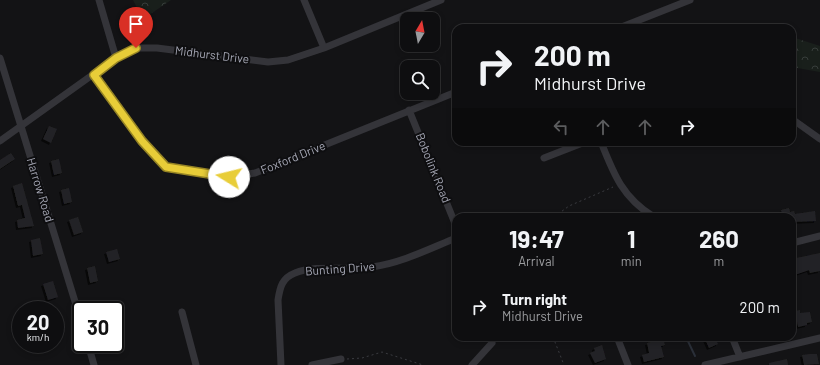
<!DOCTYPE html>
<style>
:root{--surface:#0e0e10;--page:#171719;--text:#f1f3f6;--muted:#9b9c9f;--line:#2e2e30}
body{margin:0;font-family:Barlow,sans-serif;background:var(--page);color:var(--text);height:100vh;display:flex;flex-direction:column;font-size:15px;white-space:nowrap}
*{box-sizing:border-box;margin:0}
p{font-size:13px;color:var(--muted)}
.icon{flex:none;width:22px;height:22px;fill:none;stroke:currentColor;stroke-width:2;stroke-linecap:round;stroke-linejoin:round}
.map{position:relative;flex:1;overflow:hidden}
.sheet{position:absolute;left:452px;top:213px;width:344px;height:128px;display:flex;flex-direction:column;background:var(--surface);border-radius:12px;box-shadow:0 2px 6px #0003,0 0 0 1px var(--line)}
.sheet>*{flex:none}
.hud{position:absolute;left:452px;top:24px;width:344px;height:122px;border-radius:12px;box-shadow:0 2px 6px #0003,0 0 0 1px var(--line);background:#0e0e10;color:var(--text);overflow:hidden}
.needle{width:26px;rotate:10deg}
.fabs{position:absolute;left:400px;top:12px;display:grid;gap:8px}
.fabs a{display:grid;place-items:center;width:40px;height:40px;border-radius:8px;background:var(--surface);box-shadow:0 2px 6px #0003,0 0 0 1px var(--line);font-size:20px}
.speed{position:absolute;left:12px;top:301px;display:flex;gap:8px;font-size:20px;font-weight:700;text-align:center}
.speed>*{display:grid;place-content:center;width:52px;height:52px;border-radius:50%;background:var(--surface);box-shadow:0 2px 6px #0003,0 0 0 1px var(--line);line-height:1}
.speed small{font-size:10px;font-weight:400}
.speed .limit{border:2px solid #111;border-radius:6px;background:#fff;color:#111}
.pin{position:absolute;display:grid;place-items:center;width:34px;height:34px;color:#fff;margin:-41px -17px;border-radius:50% 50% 50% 0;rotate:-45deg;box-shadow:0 0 4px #0007}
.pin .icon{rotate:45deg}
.me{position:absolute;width:44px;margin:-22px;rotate:279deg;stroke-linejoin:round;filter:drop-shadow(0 0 3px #0008)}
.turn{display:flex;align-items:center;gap:14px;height:84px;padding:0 16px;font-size:18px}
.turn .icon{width:52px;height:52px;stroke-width:2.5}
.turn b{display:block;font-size:28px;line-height:34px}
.lanes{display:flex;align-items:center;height:38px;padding:0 16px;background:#0003;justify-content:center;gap:20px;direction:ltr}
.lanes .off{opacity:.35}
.eta{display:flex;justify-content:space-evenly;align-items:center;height:68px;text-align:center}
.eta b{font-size:24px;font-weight:700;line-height:28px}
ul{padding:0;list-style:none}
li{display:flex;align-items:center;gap:12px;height:52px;padding:0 16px}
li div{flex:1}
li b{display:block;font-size:15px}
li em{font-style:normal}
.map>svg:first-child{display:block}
.forest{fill:url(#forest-crowns)}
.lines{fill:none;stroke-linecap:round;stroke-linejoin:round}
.stream{stroke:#2a2f38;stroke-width:2}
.building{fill:#242326;filter:url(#shadow)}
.path{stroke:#3a3b40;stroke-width:1;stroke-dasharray:2 3;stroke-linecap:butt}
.minor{stroke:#343439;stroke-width:7}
.route-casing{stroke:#978524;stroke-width:10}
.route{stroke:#e8cd38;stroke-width:7}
.labels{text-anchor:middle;stroke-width:4;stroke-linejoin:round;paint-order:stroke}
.street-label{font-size:12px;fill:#a5a7b4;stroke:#0e0e10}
</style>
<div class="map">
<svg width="820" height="365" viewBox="0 0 820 365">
<defs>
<pattern id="forest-crowns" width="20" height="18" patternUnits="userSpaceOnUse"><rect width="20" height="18" fill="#191f1b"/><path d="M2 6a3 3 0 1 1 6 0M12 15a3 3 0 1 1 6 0" fill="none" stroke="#373d3a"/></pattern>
<filter id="shadow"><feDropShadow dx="-2" dy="2" stdDeviation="0" flood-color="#0009"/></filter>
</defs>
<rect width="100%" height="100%" fill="#131315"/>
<!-- forest -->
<path class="forest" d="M133,0h38l-28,19z
M792,37l28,9v26l-28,-5z"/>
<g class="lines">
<!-- stream -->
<path class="stream" d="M686,337l9,19"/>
</g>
<!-- building -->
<path class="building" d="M49,126l8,3 -6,14 -8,-4z
M11,153l4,6 -15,10v-9z
M59,159l3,14 -8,2 -3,-14z
M22,183l12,43 -16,2 -1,-8 8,-2 -3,-13 -4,1 -5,-20z
M69,188l3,14 -8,2 -3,-14z
M789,208l1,4 4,-1 1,3 20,-3 1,10 -24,1v-5h-9l-2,-7z
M78,217l5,15 -9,3 -5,-15z
M40,238l3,16 -10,2 -2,-16z
M117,249l3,10 -11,3 -3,-10z
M820,253v18l-10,2 -1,-3 -17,6v-17z
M95,266l3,15 -8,2 -3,-15z
M53,281l5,16 -10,3 -5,-16z
M800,310v3l10,-1 2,10 -5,1v2l-9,2 -3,-16z
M704,337h11l3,7 -9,4z
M663,339l2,6 -4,1 3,11 -20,5 -2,-7 7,-2 -2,-10z
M602,345l4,14 -11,4 -5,-10 5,-2 -1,-3z
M810,354h7l2,10 -15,1 -2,-10z
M787,359l1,6h-19v-2z"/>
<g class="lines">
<!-- path -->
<path class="path" d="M554,217l15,-11 44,-19
M553,337l11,28
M347,359l15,-1 20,-6 41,13"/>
<!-- minor -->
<path class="minor" d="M99,0l17,58
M304,0l20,48
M619,28l71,-28
M0,58l81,263
M94,75l47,66 25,26 63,10 26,-4 201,-81
M409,110l47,116
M792,119l28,20
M0,141l116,-83 20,-10h21l111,14 20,-2 36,-12 117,-48
M601,142c13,33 22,56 53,75
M544,158l41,-16
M792,243l28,-7
M182,312l14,53
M617,337l11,28
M732,337l8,20
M88,344l6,21
M281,365l-3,-65c2,-13 4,-22 17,-27 21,-9 53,-2 77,-6 29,-4 57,-18 84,-29
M312,365l29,-6
M472,365l20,-22
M705,365l115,-27"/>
</g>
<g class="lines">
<defs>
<path id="route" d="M136,48l-20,10 -22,17 48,66 24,26 63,10"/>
</defs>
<!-- route casing -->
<use href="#route" class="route-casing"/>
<!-- route -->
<use href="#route" class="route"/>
</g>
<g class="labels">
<!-- street labels -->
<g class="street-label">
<text transform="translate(212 55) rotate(7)" y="4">Midhurst Drive</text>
<text transform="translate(293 158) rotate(-22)" y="4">Foxford Drive</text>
<text transform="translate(433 168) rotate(68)" y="4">Bobolink Road</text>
<text transform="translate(40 190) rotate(73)" y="4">Harrow Road</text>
<text transform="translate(340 269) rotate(-4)" y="4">Bunting Drive</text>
</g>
</g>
</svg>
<div class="fabs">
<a><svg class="needle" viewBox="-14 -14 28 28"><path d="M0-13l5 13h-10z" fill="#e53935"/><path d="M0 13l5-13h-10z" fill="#9b9c9f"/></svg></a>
<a><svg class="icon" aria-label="search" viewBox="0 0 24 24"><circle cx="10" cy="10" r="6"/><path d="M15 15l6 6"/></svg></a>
</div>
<div class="speed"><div>20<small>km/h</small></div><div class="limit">30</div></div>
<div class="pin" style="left:136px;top:48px;background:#d93025"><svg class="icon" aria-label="arrive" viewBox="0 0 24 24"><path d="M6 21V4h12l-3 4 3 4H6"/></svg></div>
<svg class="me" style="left:229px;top:177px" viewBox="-20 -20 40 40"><circle r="19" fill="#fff"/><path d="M0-13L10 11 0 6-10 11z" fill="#e8cd38"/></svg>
<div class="hud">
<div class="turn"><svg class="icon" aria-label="right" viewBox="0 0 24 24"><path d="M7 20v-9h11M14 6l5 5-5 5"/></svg><div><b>200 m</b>Midhurst Drive</div></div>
<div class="lanes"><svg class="icon off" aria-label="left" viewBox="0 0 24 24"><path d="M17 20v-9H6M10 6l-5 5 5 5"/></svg><svg class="icon off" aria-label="ahead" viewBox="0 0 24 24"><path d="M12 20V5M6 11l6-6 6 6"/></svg><svg class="icon off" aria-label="ahead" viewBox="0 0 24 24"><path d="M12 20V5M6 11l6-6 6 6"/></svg><svg class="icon" aria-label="right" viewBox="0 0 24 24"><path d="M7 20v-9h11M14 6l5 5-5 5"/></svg></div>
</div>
<section class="sheet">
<div class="eta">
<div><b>19:47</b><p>Arrival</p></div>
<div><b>1</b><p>min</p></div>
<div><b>260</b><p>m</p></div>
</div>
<ul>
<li><svg class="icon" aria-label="right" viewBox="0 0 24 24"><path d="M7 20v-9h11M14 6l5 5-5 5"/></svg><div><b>Turn right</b><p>Midhurst Drive</p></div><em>200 m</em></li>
</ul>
</section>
</div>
